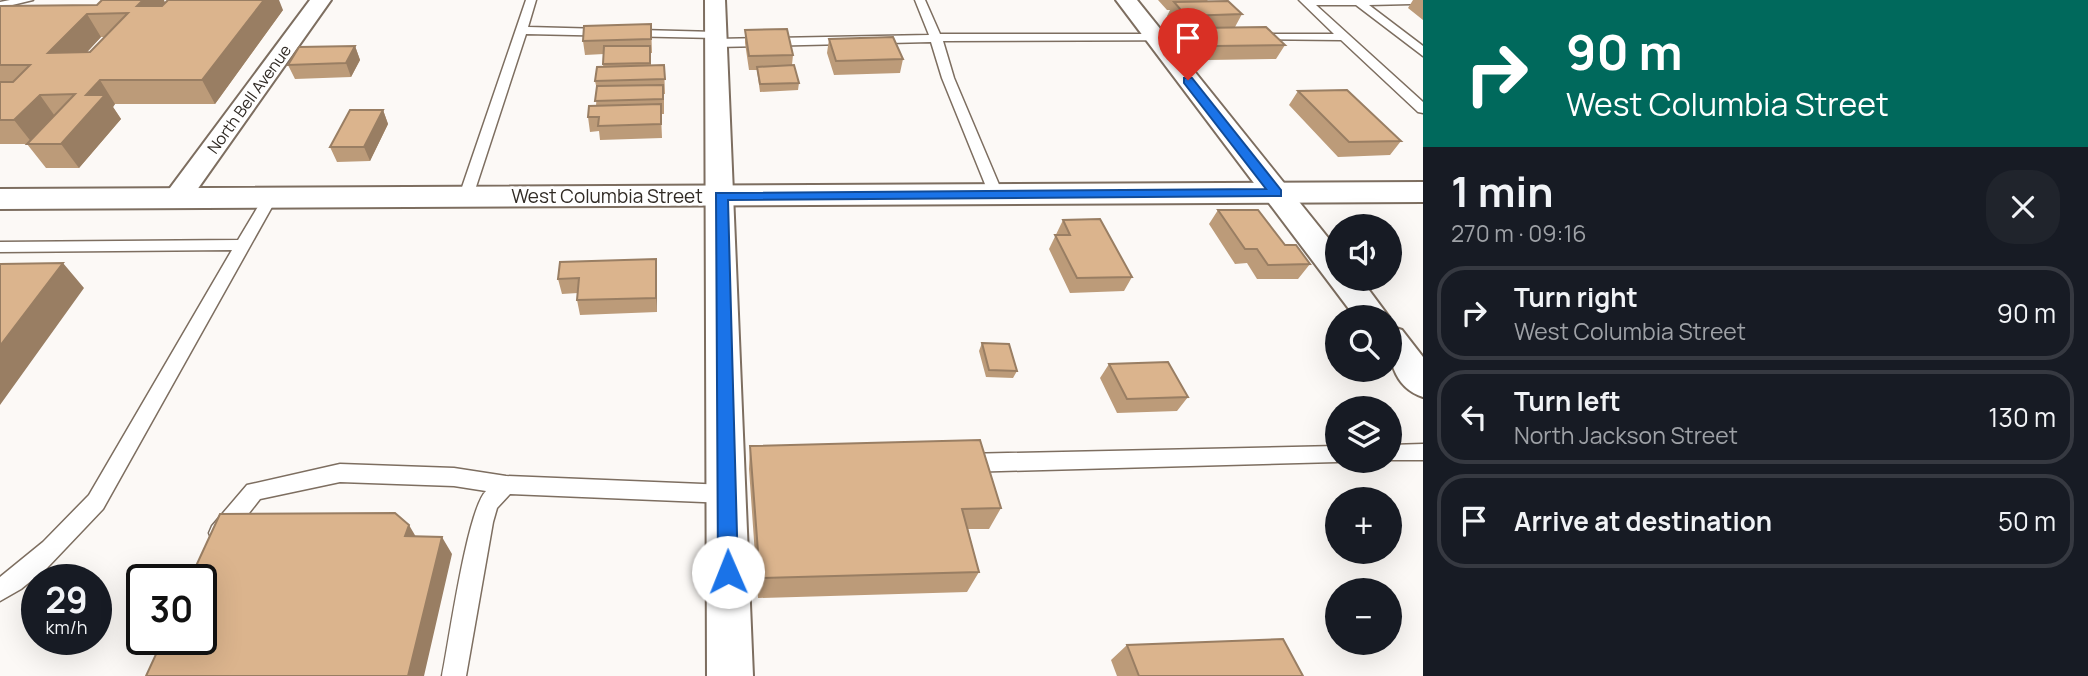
<!DOCTYPE html>
<meta charset="utf-8">
<style>
:root{--surface:#171b24;--page:#20242c;--text:#f1f3f6;--muted:#9ea1a6;--line:#363941}
body{margin:0;font-family:Manrope,sans-serif;background:var(--page);color:var(--text);height:100vh;display:flex;flex-direction:column;font-size:26px;white-space:nowrap}
*{box-sizing:border-box;margin:0}
p{font-size:23px;color:var(--muted)}
.icon{flex:none;width:38px;height:38px;fill:none;stroke:currentColor;stroke-width:2;stroke-linecap:round;stroke-linejoin:round}
.map{position:relative;flex:1;overflow:hidden}
.panel{display:flex;flex-direction:column;background:var(--surface);width:665px}
.panel>*{flex:none}
.hud{background:#00695c;color:#fff;overflow:hidden}
.fabs{position:absolute;left:1325px;top:214px;display:grid;gap:14px}
.fabs a{display:grid;place-items:center;width:77px;height:77px;border-radius:50%;background:var(--surface);box-shadow:0 7px 28px #0002;font-size:35px}
.speed{position:absolute;left:21px;top:564px;display:flex;gap:14px;font-size:35px;font-weight:700;text-align:center}
.speed>*{display:grid;place-content:center;width:91px;height:91px;border-radius:50%;background:var(--surface);box-shadow:0 7px 28px #0002;line-height:1}
.speed small{font-size:18px;font-weight:400}
.speed .limit{border:4px solid #111;border-radius:10px;background:#fff;color:#111}
.pin{position:absolute;display:grid;place-items:center;width:60px;height:60px;color:#fff;margin:-72px -30px;border-radius:50% 50% 50% 0;rotate:-45deg;box-shadow:0 0 7px #0007}
.pin .icon{rotate:45deg}
.me{position:absolute;width:77px;margin:-38px;rotate:359deg;stroke-linejoin:round;filter:drop-shadow(0 0 5px #0008)}
.turn{display:flex;align-items:center;gap:24px;height:147px;padding:0 28px;font-size:32px}
.turn .icon{width:91px;height:91px;stroke-width:2.5}
.turn b{display:block;font-size:49px;line-height:60px}
.round{display:grid;place-items:center;flex:none;width:74px;height:74px;border-radius:28px;background:var(--page)}
.overview{display:flex;align-items:center;justify-content:space-between;height:119px;padding:0 28px}
h1{font-size:42px;font-weight:700;line-height:52px}
ul{padding:0;list-style:none}
li{display:flex;align-items:center;gap:21px;height:94px;margin:0 14px 10px;padding:0 14px;border:4px solid var(--line);border-radius:28px}
li div{flex:1}
li b{display:block;font-size:26px}
li em{font-style:normal}
main{display:flex;flex:1;min-height:0}
.map>svg:first-child{display:block}
.lines{fill:none;stroke-linecap:round;stroke-linejoin:round}
.service-casing{stroke:#7d6e60;stroke-width:3}
.minor-casing{stroke:#7d6e60;stroke-width:4}
.primary-casing{stroke:#7d6e60;stroke-width:4}
.service{fill:#fff;fill-rule:evenodd}
.minor{fill:#fff;fill-rule:evenodd}
.primary{fill:#fff;fill-rule:evenodd}
.wall{fill:#bc9b79;fill-rule:evenodd}
.shaded-wall{fill:#997e63}
.building{fill:#dbb48d;stroke:#997e63;stroke-width:2;fill-rule:evenodd}
.route{fill:#1a73e8;stroke:#114b97;stroke-width:2}
.labels{text-anchor:middle;stroke-width:5;stroke-linejoin:round;paint-order:stroke}
.far-street-label{font-size:16px;fill:#302a24;stroke:#fff}
.street-label{font-size:19px;fill:#302a24;stroke:#fff}
</style>
<main>
<div class="map">
<svg width="1423" height="676" viewBox="0 0 1423 676">
<rect width="100%" height="100%" fill="#fcf9f6"/>
<g class="lines">
<defs>
<path id="service" d="M10,0h23l-33,8v-6z
M526,0h10l-8,27 188,5 6,3 -6,3 -190,-4 -53,162 -7,5 -5,-2 -2,-3z
M915,0h10l15,34h277l6,3 -6,3 -274,1 11,37 49,116 -7,5 -7,-5 -47,-116 -11,-36 -215,5 -6,-4 6,-4 213,-4z
M1299,0h117l-5,4 -42,1 54,41v10l-67,-51h-40l107,97v11l-5,-1 -77,-72 -90,-1v-4l4,-1h79z
M270,193l7,5 -174,311 -56,59 -26,21 -21,12v-24l43,-35 46,-47 143,-245 -232,2v-10l238,-2 27,-45z
M1423,444v16h-36h3v-15z
M1337,446v14h6l-6,2 -372,10 -7,-3 -3,-6 3,-6 7,-3z
M340,464l114,4 52,8 221,9 7,3 3,6 -3,6 -7,3 -217,-9 -13,14 -4,14 -27,154h-24c7,-34 25,-166 44,-185l-32,-5 -114,-4 -80,17 -32,41 -8,3 -8,-3 -3,-7 3,-7 35,-41z"/>
<path id="minor" d="M310,0h21l-144,204 -10,3 -10,-3 -4,-6 4,-6z
M705,0h20l28,676h-46z
M1116,0h21l200,249v29h23l29,39h-34z
M1390,326l12,4 21,27v40c-31,-10 -36,-42 -33,-71z"/>
<path id="primary" d="M1423,182v20l-1423,7v-20z"/>
</defs>
<!-- service casing -->
<use href="#service" class="service-casing"/>
<!-- minor casing -->
<use href="#minor" class="minor-casing"/>
<!-- primary casing -->
<use href="#primary" class="primary-casing"/>
<!-- service -->
<use href="#service" class="service"/>
<!-- minor -->
<use href="#minor" class="minor"/>
<!-- primary -->
<use href="#primary" class="primary"/>
</g>
<!-- wall -->
<path class="wall" d="M1158,0h50l-1,1 35,13 -7,13 50,18 -9,14 -68,1 -17,-18 7,-13h-18l-13,-13 3,-6h-3z
M1413,0h10v20l-15,-12z
M165,3l118,7 -68,94h-100l-2,3 8,12 -42,49h-33l-19,-24h-27v-138l97,-1zM101,37h4l-15,15h-3z
M651,24l1,29h-1v13l13,-1 1,29h-1v20h-3l1,24 -62,2 -1,-9 -9,1 -2,-15 8,-11 1,-16 -2,-9 8,-14 1,-13 -19,1 -2,-14z
M745,30l48,25 -1,10 7,18 -1,7 -38,2 -3,-22h-8l-4,-27z
M829,39l74,20 -3,14 -66,2 -7,-22z
M355,46l5,14 -9,17 -56,2 -7,-14z
M1298,91l103,50 -11,14 -52,2 -49,-52z
M383,110l5,14 -18,37 -33,1 -7,-15z
M1218,210l67,35 25,19 -12,15h-41l-10,-16 -12,1 -26,-40z
M1063,220l69,57 -8,14 -54,2 -21,-44z
M656,259l1,53 -77,3 -3,-15 1,-7 -16,1 -4,-15z
M982,343l35,28 -4,7 -27,-1 -7,-26z
M1109,364l79,33 -11,14 -60,2 -17,-35z
M750,446l251,62 -12,21h-21l11,43 -12,20 -209,6 -9,-129z
M1127,645l176,31h-186l-6,-16z"/>
<!-- shaded-wall -->
<path class="shaded-wall" d="M143,0h21l4,9 -31,-3z
M264,0h15l4,10 -68,94 -13,-24z
M87,14l14,23 -36,39 -17,-23z
M355,46l5,14 -9,17 -5,-14z
M100,80l15,24 -2,3 8,12 -42,49 -18,-24 25,-49z
M40,95l17,24 -24,25 -19,-24z
M383,110l5,14 -18,37 -6,-14z
M656,259l1,15v38l-1,-14z
M63,263l21,25 -84,117v-59z
M409,525l10,17 -14,-6z
M442,537l10,17 -28,122h-16z"/>
<!-- building -->
<path class="building" d="M102,0h41l-6,6h25l6,-6h96l-62,80h-102l-14,15h19l-44,49h-34l48,-50 -35,1 -26,25h-14v-38h13l17,-17h-30v-59l97,-1zM128,13l-38,39 -42,1 39,-39z
M1228,1l14,13 -56,2 -12,-14z
M651,24v15l-68,2 1,-15z
M1266,27l19,18 -70,1 -17,-18z
M787,29l6,26 -44,1 -4,-26z
M893,37l10,22 -67,2 -7,-22z
M355,46l-9,17 -58,2 11,-18z
M604,46h46v17l-47,1z
M664,65l1,14 -70,2 2,-14z
M794,65l5,18 -39,1 -3,-17z
M663,85v14l-68,2 2,-15z
M1347,90l54,51 -52,1 -51,-51z
M661,104v20l-63,2 1,-9h-11l1,-11z
M350,110h33l-19,37h-34z
M1218,210h40l27,35h11l14,19 -42,1 -11,-16h-12z
M1100,219l32,58 -55,1 -22,-43h15l-7,-15z
M656,259v39l-79,2 2,-22 -21,1 2,-17z
M63,263l-63,83v-82z
M982,343l27,1 8,27 -28,-1z
M1168,362l20,35 -61,2 -18,-35z
M980,440l21,68 -39,1 17,63 -219,6 -10,-132z
M395,513l14,12 -4,11 37,1 -34,139h-262l17,-37h38v-60h-11l30,-65z
M1283,639l20,37h-164l-12,-31z"/>
<!-- route -->
<path class="route" d="M1184,78h8l89,112v6l-553,4 10,372 -3,7 -7,2 -7,-2 -3,-7 -2,-379 550,-4 -82,-106z"/>
<g class="labels">
<!-- far-street labels -->
<g class="far-street-label">
<text transform="translate(249 99) rotate(-54)" y="6">North Bell Avenue</text>
</g>
<!-- street labels -->
<g class="street-label">
<text x="607" y="203">West Columbia Street</text>
</g>
</g>
</svg>
<div class="fabs">
<a><svg class="icon" aria-label="sound" viewBox="0 0 24 24"><path d="M4 9h4l5-4v14l-5-4H4zM17 9q2 3 0 6"/></svg></a>
<a><svg class="icon" aria-label="search" viewBox="0 0 24 24"><circle cx="10" cy="10" r="6"/><path d="M15 15l6 6"/></svg></a>
<a><svg class="icon" aria-label="layers" viewBox="0 0 24 24"><path d="M12 4l9 5-9 5-9-5zM3 14l9 5 9-5"/></svg></a>
<a>+</a>
<a>−</a>
</div>
<div class="speed"><div>29<small>km/h</small></div><div class="limit">30</div></div>
<div class="pin" style="left:1188px;top:80px;background:#d93025"><svg class="icon" aria-label="arrive" viewBox="0 0 24 24"><path d="M6 21V4h12l-3 4 3 4H6"/></svg></div>
<svg class="me" style="left:728px;top:572px" viewBox="-20 -20 40 40"><circle r="19" fill="#fff"/><path d="M0-13L10 11 0 6-10 11z" fill="#1a73e8"/></svg>
</div>
<section class="panel">
<div class="hud">
<div class="turn"><svg class="icon" aria-label="right" viewBox="0 0 24 24"><path d="M7 20v-9h11M14 6l5 5-5 5"/></svg><div><b>90 m</b>West Columbia Street</div></div>
</div>
<div class="overview"><div><h1>1 min</h1><p>270 m · 09:16</p></div><a class="round"><svg class="icon" aria-label="close" viewBox="0 0 24 24"><path d="M6 6l12 12M18 6L6 18"/></svg></a></div>
<ul>
<li><svg class="icon" aria-label="right" viewBox="0 0 24 24"><path d="M7 20v-9h11M14 6l5 5-5 5"/></svg><div><b>Turn right</b><p>West Columbia Street</p></div><em>90 m</em></li>
<li><svg class="icon" aria-label="left" viewBox="0 0 24 24"><path d="M17 20v-9H6M10 6l-5 5 5 5"/></svg><div><b>Turn left</b><p>North Jackson Street</p></div><em>130 m</em></li>
<li><svg class="icon" aria-label="arrive" viewBox="0 0 24 24"><path d="M6 21V4h12l-3 4 3 4H6"/></svg><div><b>Arrive at destination</b></div><em>50 m</em></li>
</ul>
</section>
</main>
